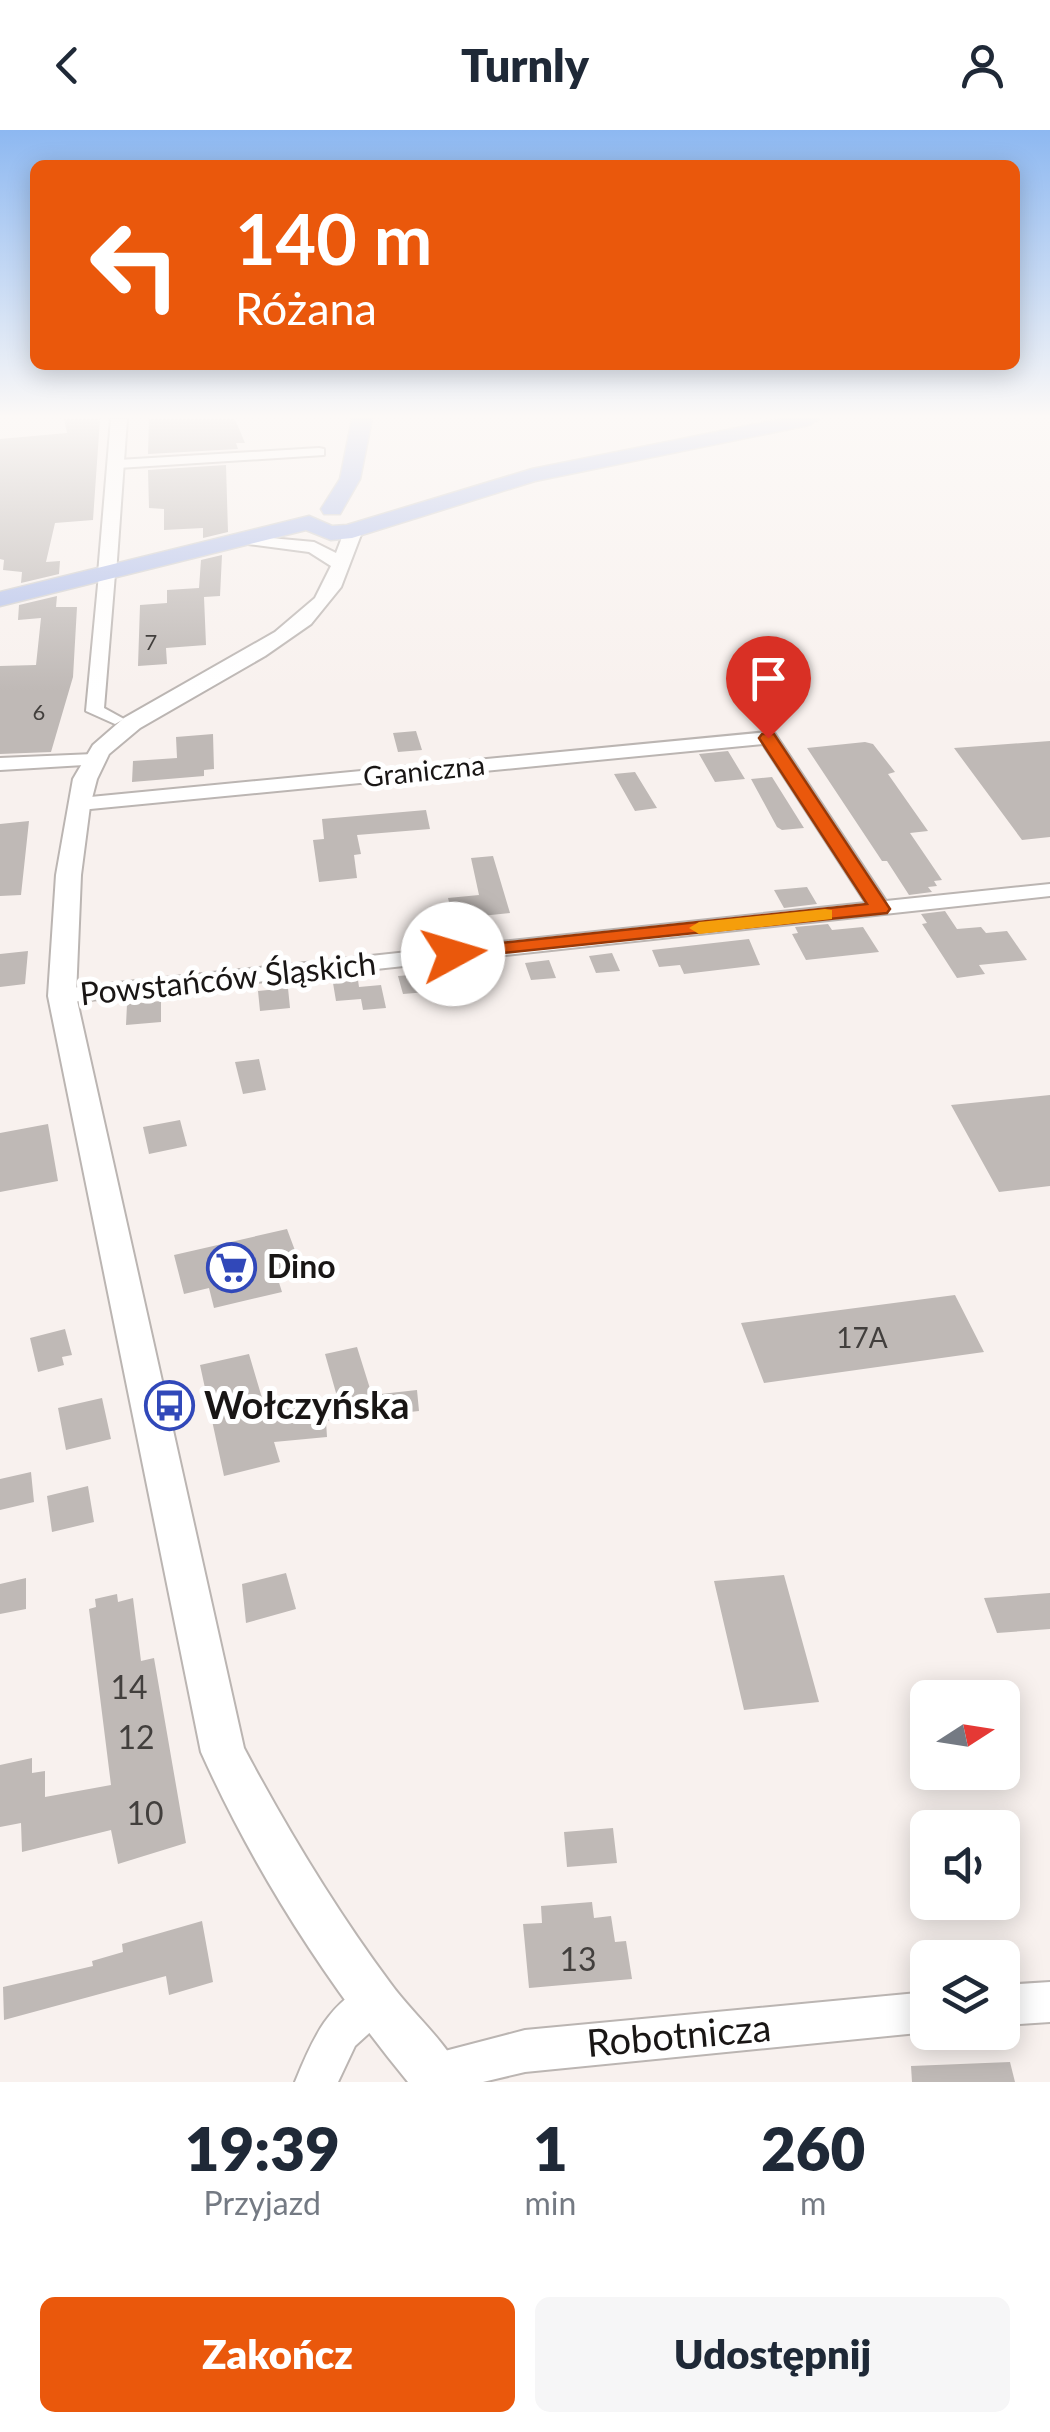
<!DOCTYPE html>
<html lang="pl">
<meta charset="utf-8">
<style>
:root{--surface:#fff;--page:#f6f6f7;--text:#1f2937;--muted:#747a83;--accent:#ea580c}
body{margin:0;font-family:Lato,sans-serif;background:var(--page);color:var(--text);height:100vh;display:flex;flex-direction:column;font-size:38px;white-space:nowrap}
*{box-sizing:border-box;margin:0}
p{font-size:32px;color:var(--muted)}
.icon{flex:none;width:55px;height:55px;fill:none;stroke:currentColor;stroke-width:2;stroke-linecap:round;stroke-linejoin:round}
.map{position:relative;height:1952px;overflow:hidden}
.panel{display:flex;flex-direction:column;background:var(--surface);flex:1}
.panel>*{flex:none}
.banner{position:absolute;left:30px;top:30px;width:990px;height:210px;border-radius:15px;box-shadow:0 5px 25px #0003;background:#ea580c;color:#fff;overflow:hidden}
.needle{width:65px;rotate:78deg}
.tools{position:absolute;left:910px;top:1550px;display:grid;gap:20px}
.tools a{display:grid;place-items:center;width:110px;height:110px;border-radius:15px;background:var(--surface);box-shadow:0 5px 25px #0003;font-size:50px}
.pin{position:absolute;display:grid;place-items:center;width:85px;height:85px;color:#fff;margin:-102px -42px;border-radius:50% 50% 50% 0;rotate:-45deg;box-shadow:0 0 10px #0007}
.pin .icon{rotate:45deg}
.me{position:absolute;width:110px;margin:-55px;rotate:84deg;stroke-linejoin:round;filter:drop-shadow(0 0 8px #0008)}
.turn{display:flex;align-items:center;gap:35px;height:210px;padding:0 40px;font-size:45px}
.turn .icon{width:130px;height:130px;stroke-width:2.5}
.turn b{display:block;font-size:70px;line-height:85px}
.eta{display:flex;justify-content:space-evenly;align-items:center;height:170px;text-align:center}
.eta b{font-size:60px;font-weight:800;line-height:70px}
.action{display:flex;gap:20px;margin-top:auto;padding:20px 40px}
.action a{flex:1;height:115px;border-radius:15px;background:var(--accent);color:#fff;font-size:40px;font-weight:800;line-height:115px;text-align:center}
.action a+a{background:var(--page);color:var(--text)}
header{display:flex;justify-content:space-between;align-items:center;height:130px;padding:0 40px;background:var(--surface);font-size:45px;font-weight:800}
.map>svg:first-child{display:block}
.building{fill:#bfb9b6}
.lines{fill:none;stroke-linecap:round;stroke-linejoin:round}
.minor-casing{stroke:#bbb5b2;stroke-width:4}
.tertiary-casing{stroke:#bbb5b2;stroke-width:4}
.primary-casing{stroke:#d1d0d0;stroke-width:3}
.minor{fill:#fff;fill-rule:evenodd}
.tertiary{fill:#fff;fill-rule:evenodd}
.primary{fill:#b5c2eb;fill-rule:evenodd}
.route{fill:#ea580c;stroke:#983908;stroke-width:2.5}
.slow{fill:#f59e0b}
.labels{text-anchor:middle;stroke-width:10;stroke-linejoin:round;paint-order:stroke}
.far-number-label{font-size:22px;fill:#423f3d}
.far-street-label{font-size:28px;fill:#191615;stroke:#fff}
.number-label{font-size:28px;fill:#423f3d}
.street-label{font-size:32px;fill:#191615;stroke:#fff}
.poi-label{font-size:32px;font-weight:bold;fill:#191615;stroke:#fff;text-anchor:start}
.near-number-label{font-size:32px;fill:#423f3d}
.near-poi-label{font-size:38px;font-weight:bold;fill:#191615;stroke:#fff;text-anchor:start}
.near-street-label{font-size:38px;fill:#191615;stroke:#fff}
</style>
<header><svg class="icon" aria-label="back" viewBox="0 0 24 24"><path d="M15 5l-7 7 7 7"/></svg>Turnly<svg class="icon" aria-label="person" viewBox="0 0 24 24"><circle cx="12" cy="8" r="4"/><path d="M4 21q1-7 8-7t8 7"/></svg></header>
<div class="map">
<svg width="1050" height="1952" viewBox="0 0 1050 1952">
<rect width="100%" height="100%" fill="#f8f1ee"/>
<!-- building -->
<path class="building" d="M64,289h36l-7,101 -38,3 -9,39 14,-1 -1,13 -38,9 1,-11 -19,-2 1,-10 -4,-1v-120l67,-6z
M149,289h86l10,24h-9l2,6 -90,5z
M226,335l2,67 -25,6v-10l-39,2v-21l-15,-1 -1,-38z
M222,425l-2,41 -16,1 2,48 -40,3 1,16 -29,2 2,-61 27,-2v-13l32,-2 2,-28z
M57,466l-1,11h21l-4,70 -22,75 -51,2v-88l36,-1 5,-47 -23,2 1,-15z
M416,601l6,19 -24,2 -5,-19z
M213,604l1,35 -10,1v6l-72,6 1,-21 44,-3 -1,-21z
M1050,611v96l-28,3 -68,-92z
M865,612l8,2 22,28 -7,2 40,57 -18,2 32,47 -8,1 3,5 -9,1 4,5 -23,3 -22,-34h-5l-75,-113z
M728,621l17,28 -30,3 -16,-28z
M635,642l22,36 -22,3 -21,-37z
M772,647l32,51 -22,2 -5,-3 -26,-48z
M426,680l4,19 -73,6 4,19 -7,1 3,23 -38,4 -6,-42 11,-1 -2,-20z
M29,691l-8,74 -21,1v-72z
M493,726l17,57 -57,6 -5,-21 31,-3 -8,-37z
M807,757l10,17 -33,4 -10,-18z
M945,781l12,18 24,-2 5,6 21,-2 20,29 -48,5 6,9 -28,4 -35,-54 5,-1 -6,-9z
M828,794l4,6 31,-3 16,25 -73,8 -14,-26 6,-1 -3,-6z
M749,809l11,26 -76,9 -4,-9 -21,2 -7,-17z
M28,821l-3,33 -25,3v-33z
M612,823l8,18 -24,2 -7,-17z
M549,830l7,18 -25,2 -6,-17z
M488,837l6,17 -26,3 -5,-18z
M423,844l4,18 -24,2 -5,-18z
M358,850l1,7 22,-2 5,23 -23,2 -2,-11 -25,2 -3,-18z
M288,858l2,20 -30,3 -2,-20z
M161,871v21l-35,3 1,-21z
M259,929l7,31 -23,4 -8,-32z
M1050,965v91l-51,6 -48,-87z
M180,990l7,26 -38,8 -6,-27z
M48,994l10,57 -58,11v-59z
M287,1099l13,35 -25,6 7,22 -68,16 -5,-20 -25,6 -10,-39z
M955,1165l29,57 -220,31 -23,-60z
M65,1199l7,26 -10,2 2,8 -26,7 -8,-34z
M357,1217l15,48 45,-5 2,21 -93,10 1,16 -53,5 6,20 -56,14 -24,-111 49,-11 16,54 73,-8 -13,-46z
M102,1268l9,41 -45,11 -8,-42z
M31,1342l3,30 -34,8v-31z
M88,1356l6,36 -42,10 -5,-36z
M286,1443l10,36 -50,14 -4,-39z
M784,1445l35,127 -75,8 -30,-129z
M26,1448v31l-26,5v-30z
M1050,1463v36l-53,4 -13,-35z
M117,1464l1,8 15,-4 8,63 13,-3 32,185 -68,21 -7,-34 -89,22 -1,-29 -21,4v-62l32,-7v15l13,-2v26l66,-12 -22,-176 7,-2 -1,-8z
M613,1698l4,35 -50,4 -3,-35z
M592,1772l2,16 17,-2 4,26 11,-1 6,38 -103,9 -6,-64 19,-1 -1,-17z
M202,1791l11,61 -44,13 -3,-19 -162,44 -1,-33 90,-21 -1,-5 31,-9 -1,-8z
M1010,1932l5,20h-103l-1,-16z"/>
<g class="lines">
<defs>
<path id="minor" d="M319,318l5,1v6l-206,13 -7,-4 7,-4z
M107,439l8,5 -11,134 20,11 -9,5 -29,-13 13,-137z
M768,602l7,2 111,167 164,-17v12l-988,107 -12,-7 12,-7 804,-86 -103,-159 -683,66 -10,-6 10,-6z
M94,624l7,2v8l-101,6v-12z
M374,1852l14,6 6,14 -6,14 -33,30 -17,36h-43c17,-42 34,-82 79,-100z
M1050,1852v40l-48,3v-40z
M928,1862v40l-403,40 -42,10h-67l-4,-9 6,-15 107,-28z"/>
<path id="tertiary" d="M111,289h16l-11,155 -9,6 -9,-6z
M353,397l9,5 -21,55 -30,37 -46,32 -125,72 -31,26 -12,25 -7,27 -9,69 -5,121 168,752c43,81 92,162 147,236 24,33 59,60 74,98h-57c-82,-100 -154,-212 -207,-330l-153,-756 8,-121 17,-96 20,-34 31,-27 151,-86 40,-34 16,-32 -22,-14 -61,-8v-8l66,6 22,11 8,-21z"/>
<path id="primary" d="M352,289h20l-12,60 -20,35h-16l-3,-5 19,-30z
M781,289h38l-10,6 -274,56 -183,57 -21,2 -25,-10 -306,76v-14l309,-76 23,10 15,-1 185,-56z"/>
</defs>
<!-- minor casing -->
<use href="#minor" class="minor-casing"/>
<!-- tertiary casing -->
<use href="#tertiary" class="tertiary-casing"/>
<!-- primary casing -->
<use href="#primary" class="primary-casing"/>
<!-- minor -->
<use href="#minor" class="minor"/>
<!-- tertiary -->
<use href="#tertiary" class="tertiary"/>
<!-- primary -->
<use href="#primary" class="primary"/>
</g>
<!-- sky -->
<linearGradient id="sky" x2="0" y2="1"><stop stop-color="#8db8f1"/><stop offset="0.51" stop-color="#fcf9f7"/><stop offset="1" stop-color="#fcf9f7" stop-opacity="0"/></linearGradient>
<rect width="1050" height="562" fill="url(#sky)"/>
<!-- route -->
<path class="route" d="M762,604h12l116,175 -3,4 -441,46 -3,-5 10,-6 414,-44 -108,-166z"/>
<!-- slow -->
<path class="slow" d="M825,779l7,1v9l-133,15 -10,-6 10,-6z"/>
<!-- icons -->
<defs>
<symbol id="supermarket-ring" viewBox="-11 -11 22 22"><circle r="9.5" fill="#fff" stroke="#3148b9" stroke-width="1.5"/><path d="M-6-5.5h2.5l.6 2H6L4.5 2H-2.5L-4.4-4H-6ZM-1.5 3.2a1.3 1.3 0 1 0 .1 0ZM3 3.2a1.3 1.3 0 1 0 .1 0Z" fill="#3148b9"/></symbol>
<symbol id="bus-ring" viewBox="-11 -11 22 22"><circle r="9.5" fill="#fff" stroke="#3148b9" stroke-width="1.5"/><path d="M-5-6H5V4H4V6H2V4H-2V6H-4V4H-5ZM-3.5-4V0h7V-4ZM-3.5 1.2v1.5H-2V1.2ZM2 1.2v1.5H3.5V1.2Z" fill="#3148b9"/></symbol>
</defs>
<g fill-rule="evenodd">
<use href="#supermarket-ring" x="204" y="1110" width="55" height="55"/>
<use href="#bus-ring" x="142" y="1248" width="55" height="55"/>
</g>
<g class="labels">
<!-- far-number labels -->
<g class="far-number-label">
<text x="151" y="520">7</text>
<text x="39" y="590">6</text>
</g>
<!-- far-street labels -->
<g class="far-street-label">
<text transform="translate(424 641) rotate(-6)" y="10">Graniczna</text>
</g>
<!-- number labels -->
<g class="number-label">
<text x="862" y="1218">17A</text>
</g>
<!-- street labels -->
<g class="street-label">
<text transform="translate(228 849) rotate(-6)" y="11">Powstańców Śląskich</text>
</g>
<!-- poi labels -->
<g class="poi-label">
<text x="267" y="1148">Dino</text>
</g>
<!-- near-number labels -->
<g class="near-number-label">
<text x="129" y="1569">14</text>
<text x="136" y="1619">12</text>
<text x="145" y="1695">10</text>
<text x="578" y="1841">13</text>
</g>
<!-- near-poi labels -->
<g class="near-poi-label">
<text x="204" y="1289">Wołczyńska</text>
</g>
<!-- near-street labels -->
<g class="near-street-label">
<text transform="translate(679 1906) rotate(-5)" y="13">Robotnicza</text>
</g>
</g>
</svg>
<div class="tools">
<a><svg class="needle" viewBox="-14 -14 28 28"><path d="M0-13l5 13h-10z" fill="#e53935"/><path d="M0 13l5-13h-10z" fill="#747a83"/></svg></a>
<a><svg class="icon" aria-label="sound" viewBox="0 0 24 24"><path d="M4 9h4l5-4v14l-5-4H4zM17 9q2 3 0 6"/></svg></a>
<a><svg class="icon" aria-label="layers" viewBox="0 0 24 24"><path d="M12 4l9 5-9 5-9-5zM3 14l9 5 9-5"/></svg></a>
</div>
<div class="pin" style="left:768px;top:608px;background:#d93025"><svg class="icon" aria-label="arrive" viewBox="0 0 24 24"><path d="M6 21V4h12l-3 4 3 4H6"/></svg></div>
<svg class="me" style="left:453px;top:824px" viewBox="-20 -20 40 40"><circle r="19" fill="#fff"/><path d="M0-13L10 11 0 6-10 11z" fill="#ea580c"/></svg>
<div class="banner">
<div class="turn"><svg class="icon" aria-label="left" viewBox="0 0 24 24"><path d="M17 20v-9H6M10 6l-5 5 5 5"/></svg><div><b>140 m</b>Różana</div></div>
</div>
</div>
<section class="panel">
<div class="eta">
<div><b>19:39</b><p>Przyjazd</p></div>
<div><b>1</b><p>min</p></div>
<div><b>260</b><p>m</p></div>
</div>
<div class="action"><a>Zakończ</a><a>Udostępnij</a></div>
</section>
